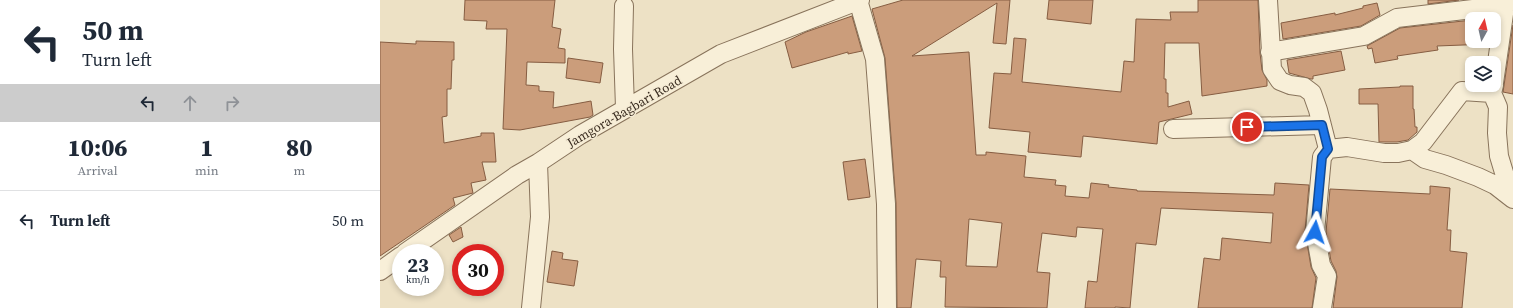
<!DOCTYPE html>
<style>
:root{--surface:#fff;--page:#f6f6f7;--text:#1f2937;--muted:#747a83;--line:#e0e1e3}
body{margin:0;font-family:"Source Serif 4",serif;background:var(--page);color:var(--text);height:100vh;display:flex;flex-direction:column;font-size:15px;white-space:nowrap}
*{box-sizing:border-box;margin:0}
p{font-size:13px;color:var(--muted)}
.icon{flex:none;width:22px;height:22px;fill:none;stroke:currentColor;stroke-width:2;stroke-linecap:round;stroke-linejoin:round}
.map{position:relative;flex:1;overflow:hidden}
.side{display:flex;flex-direction:column;background:var(--surface);width:380px}
.side>*{flex:none}
.banner{background:#fff;color:var(--text);overflow:hidden}
.needle{width:26px;rotate:8deg}
.fabs{position:absolute;left:1085px;top:12px;display:grid;gap:8px}
.fabs a{display:grid;place-items:center;width:36px;height:36px;border-radius:8px;background:var(--surface);box-shadow:0 2px 6px #0003;font-size:20px}
.speed{position:absolute;left:12px;top:244px;display:flex;gap:8px;font-size:20px;font-weight:700;text-align:center}
.speed>*{display:grid;place-content:center;width:52px;height:52px;border-radius:50%;background:var(--surface);box-shadow:0 2px 6px #0003;line-height:1}
.speed small{font-size:10px;font-weight:400}
.speed .limit{border:6px solid #d22;background:#fff;color:#111}
.pin{position:absolute;display:grid;place-items:center;width:34px;height:34px;color:#fff;margin:-17px;border:2px solid #fff;border-radius:50%;box-shadow:0 1px 4px #0007}
.me{position:absolute;width:44px;margin:-22px;rotate:5deg;stroke-linejoin:round;filter:drop-shadow(0 0 3px #0008)}
.turn{display:flex;align-items:center;gap:14px;height:84px;padding:0 16px;font-size:18px}
.turn .icon{width:52px;height:52px;stroke-width:2.5}
.turn b{display:block;font-size:28px;line-height:34px}
.lanes{display:flex;align-items:center;height:38px;padding:0 16px;background:#0003;justify-content:center;gap:20px;direction:ltr}
.lanes .off{opacity:.35}
.eta{display:flex;justify-content:space-evenly;align-items:center;height:68px;text-align:center}
.eta b{font-size:24px;font-weight:800;line-height:28px}
ul{padding:0;list-style:none}
li{display:flex;align-items:center;gap:12px;height:60px;padding:0 16px;border-top:1px solid var(--line)}
li div{flex:1}
li b{display:block;font-size:15px}
li em{font-style:normal}
main{display:flex;flex:1;min-height:0}
.map>svg:first-child{display:block}
.building{fill:#cb9d7b;stroke:#865d42;fill-rule:evenodd}
.lines{fill:none;stroke-linecap:round;stroke-linejoin:round}
.minor-casing{stroke:#88735b;stroke-width:20}
.minor{stroke:#f8efd8;stroke-width:18}
.route-casing{stroke:#114b97;stroke-width:10}
.route{stroke:#1a73e8;stroke-width:7}
.labels{text-anchor:middle;stroke-width:3;stroke-linejoin:round;paint-order:stroke}
.street-label{font-size:13px;fill:#382b1f;stroke:#f5ebd4}
</style>
<main>
<section class="side">
<div class="banner">
<div class="turn"><svg class="icon" aria-label="left" viewBox="0 0 24 24"><path d="M17 20v-9H6M10 6l-5 5 5 5"/></svg><div><b>50 m</b>Turn left</div></div>
<div class="lanes"><svg class="icon" aria-label="left" viewBox="0 0 24 24"><path d="M17 20v-9H6M10 6l-5 5 5 5"/></svg><svg class="icon off" aria-label="ahead" viewBox="0 0 24 24"><path d="M12 20V5M6 11l6-6 6 6"/></svg><svg class="icon off" aria-label="right" viewBox="0 0 24 24"><path d="M7 20v-9h11M14 6l5 5-5 5"/></svg></div>
</div>
<div class="eta">
<div><b>10:06</b><p>Arrival</p></div>
<div><b>1</b><p>min</p></div>
<div><b>80</b><p>m</p></div>
</div>
<ul>
<li><svg class="icon" aria-label="left" viewBox="0 0 24 24"><path d="M17 20v-9H6M10 6l-5 5 5 5"/></svg><div><b>Turn left</b></div><em>50 m</em></li>
</ul>
</section>
<div class="map">
<svg width="1133" height="308" viewBox="0 0 1133 308">
<rect width="100%" height="100%" fill="#ede1c5"/>
<!-- building -->
<path class="building" d="M85,0h90l-3,27 9,2 -3,19 7,1v14l-38,-1 -1,23 13,1v5l15,1 -1,16 38,-7 2,14 -3,2 -70,13 -17,-1 4,-100h-21l1,-8 -23,-1z
M523,0h107l-4,44 -13,-1 4,-40 -85,53 57,-4 7,103h10v-3l40,4 -2,21 32,3 -1,5 11,1 -1,10 24,2 2,-15 18,2 -1,2 29,3v1l137,4 1,-12 34,2 -4,46 6,36 5,11 -4,30h-114l6,-50 16,2 2,-22 49,5 2,-30 -112,-5 -5,37 -20,-2 -6,65 -15,-1v1h-30l3,-27 9,1 6,-53 -26,-2 -1,10 -34,-4 -5,39 13,1 -3,35 -102,-1 1,-30h-6l1,-16 -25,-2 -5,49h-14l-1,-105 -11,-145 -13,-49zM589,219l33,4 -5,44 -31,-1z
M669,0h44l-2,24 -44,-5z
M818,0h60l2,53 2,17 5,10v6l-65,10 -3,-53h-34l-1,36h2v14h2v14l21,-6 3,13 -33,8 -2,22 -74,-8 -2,21 -53,-5 2,-20 -41,-4 5,-55 17,1 3,-36 12,1 -4,43 99,10 3,-31 10,1 2,-43 35,1 -1,-8h28z
M1048,0h31l-31,4z
M997,3l3,12 -19,11 -78,13 -2,-16 54,-10v2l28,-7v-2z
M472,16l10,35 -14,3v-2l-56,16 -7,-26 21,-10z
M1092,20v21h17v3l-52,2 1,4 -41,6 1,3 -23,4 -3,-15 -4,1 -1,-3 33,-18z
M1133,25v69l-10,-2z
M36,41l38,1v18h-2l-1,29h-4v27l-5,1 2,26 37,-7v-3h13l2,29h-14l4,18 -15,3 2,10 -20,5 2,7 -75,51v-214l36,2z
M961,51l4,19 -32,6v3h-2l-22,-6 -2,-13z
M188,58l35,5 -3,20 -34,-5z
M1020,86h13v23h1l1,18h2v5l-9,8 -11,2h-18l-1,-38h-19v-15l41,-2z
M485,159l5,38 -22,3 -5,-38z
M1050,186l20,2 -3,42h4l-1,21 17,2 -5,55h-129l4,-31 -1,-6 -5,-10 -5,-29 4,-43 100,5z
M81,227l2,10 -10,5 -4,-7z
M172,251l11,2 -1,6 16,2 -4,25 -27,-4z"/>
<g class="lines">
<defs>
<path id="minor" d="M478,0l17,59 11,145 1,104
M888,0l4,69 8,12 10,4 14,2 8,6 6,17 10,39
M244,6l-1,43 2,59
M890,52l94,-16 33,-18 109,-13
M1114,83l12,-83
M1112,93l6,14 -1,26 2,23 6,20v17
M793,129l149,-4
M1032,150l13,9 21,6 32,12 17,8 18,14
M25,253l112,-78 21,-12 42,-28 141,-81 139,-54
M0,271l21,-15
M151,308l9,-91 -2,-54
M942,308l5,-32 -6,-11 -6,-33 7,-75 6,-8 19,-2 37,6h14l14,-3 11,-8 39,-51 30,2 2,-8"/>
</defs>
<!-- minor casing -->
<use href="#minor" class="minor-casing"/>
<!-- minor -->
<use href="#minor" class="minor"/>
</g>
<g class="lines">
<defs>
<path id="route" d="M867,127l75,-2 6,24 -6,8 -7,75"/>
</defs>
<!-- route casing -->
<use href="#route" class="route-casing"/>
<!-- route -->
<use href="#route" class="route"/>
</g>
<g class="labels">
<!-- street labels -->
<g class="street-label">
<text transform="translate(244 111) rotate(-30)" y="5">Jamgora-Bagbari Road</text>
</g>
</g>
</svg>
<div class="fabs">
<a><svg class="needle" viewBox="-14 -14 28 28"><path d="M0-13l5 13h-10z" fill="#e53935"/><path d="M0 13l5-13h-10z" fill="#747a83"/></svg></a>
<a><svg class="icon" aria-label="layers" viewBox="0 0 24 24"><path d="M12 4l9 5-9 5-9-5zM3 14l9 5 9-5"/></svg></a>
</div>
<div class="speed"><div>23<small>km/h</small></div><div class="limit">30</div></div>
<div class="pin" style="left:867px;top:127px;background:#d93025"><svg class="icon" aria-label="arrive" viewBox="0 0 24 24"><path d="M6 21V4h12l-3 4 3 4H6"/></svg></div>
<svg class="me" style="left:935px;top:232px" viewBox="-20 -20 40 40"><path d="M0-17L14 15 0 8-14 15z" fill="#1a73e8" stroke="#fff" stroke-width="4"/></svg>
</div>
</main>
